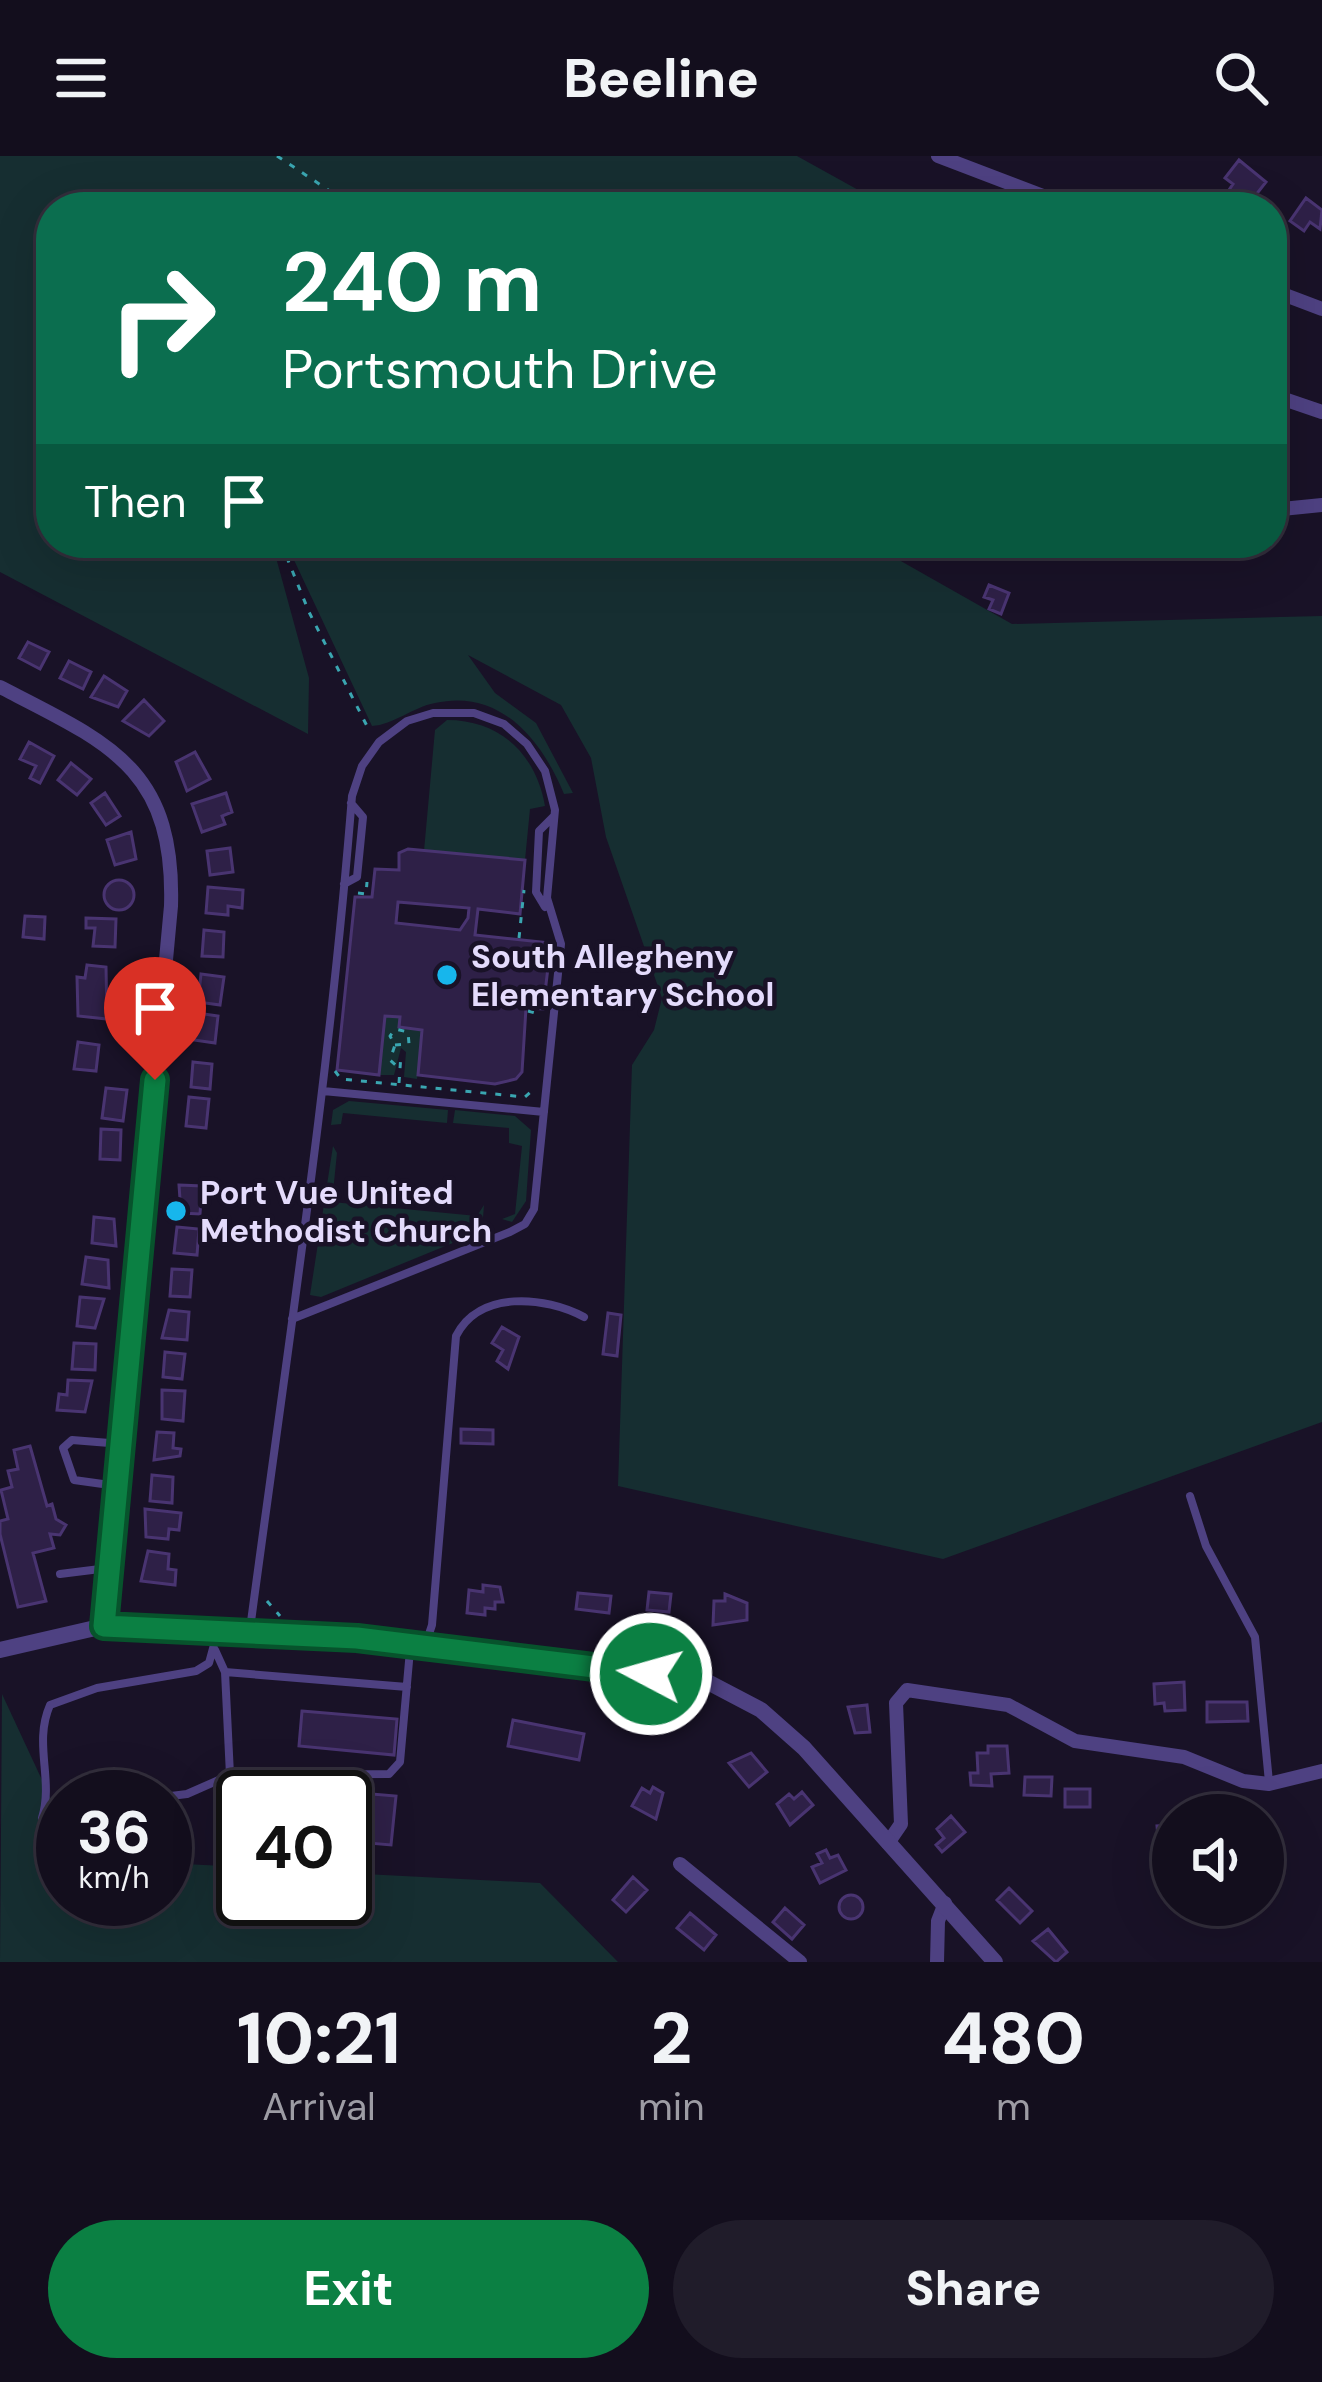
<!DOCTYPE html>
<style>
:root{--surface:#130e1d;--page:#201c2a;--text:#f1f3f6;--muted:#9d9ca4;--line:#322e3b;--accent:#0b8043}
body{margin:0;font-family:"DM Sans",sans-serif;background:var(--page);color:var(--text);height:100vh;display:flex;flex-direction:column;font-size:45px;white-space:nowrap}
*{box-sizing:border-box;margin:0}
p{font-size:39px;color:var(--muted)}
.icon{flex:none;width:66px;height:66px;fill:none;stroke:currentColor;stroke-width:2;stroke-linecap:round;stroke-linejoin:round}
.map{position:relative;height:1806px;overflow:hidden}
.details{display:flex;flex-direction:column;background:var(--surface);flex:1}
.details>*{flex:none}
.guide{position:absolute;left:36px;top:36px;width:1251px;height:366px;border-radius:48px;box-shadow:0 12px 48px #0002,0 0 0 3px var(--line);background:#0b6e4f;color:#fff;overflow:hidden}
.tools{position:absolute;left:1152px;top:1638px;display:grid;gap:24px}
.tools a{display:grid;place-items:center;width:132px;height:132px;border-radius:50%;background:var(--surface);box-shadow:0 12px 48px #0002,0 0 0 3px var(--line);font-size:60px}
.speed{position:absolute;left:36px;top:1614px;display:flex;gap:24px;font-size:60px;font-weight:700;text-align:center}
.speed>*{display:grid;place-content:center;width:156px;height:156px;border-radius:50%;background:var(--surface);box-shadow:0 12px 48px #0002,0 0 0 3px var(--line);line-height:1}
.speed small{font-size:30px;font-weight:400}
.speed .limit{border:6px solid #111;border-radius:18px;background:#fff;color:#111}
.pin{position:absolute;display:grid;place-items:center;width:102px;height:102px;color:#fff;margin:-123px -51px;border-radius:50% 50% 50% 0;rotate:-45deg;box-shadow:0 0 12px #0007}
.pin .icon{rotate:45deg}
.me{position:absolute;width:132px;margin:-66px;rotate:276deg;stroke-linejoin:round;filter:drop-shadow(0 0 9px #0008)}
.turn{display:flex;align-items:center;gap:42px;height:252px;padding:0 48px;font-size:54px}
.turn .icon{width:156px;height:156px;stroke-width:2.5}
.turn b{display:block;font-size:84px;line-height:102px}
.then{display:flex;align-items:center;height:114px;padding:0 48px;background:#0003;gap:24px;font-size:45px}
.eta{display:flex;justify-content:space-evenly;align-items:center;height:204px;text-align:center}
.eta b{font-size:72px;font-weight:800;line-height:84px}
.button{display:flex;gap:24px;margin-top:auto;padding:24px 48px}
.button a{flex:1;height:138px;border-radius:72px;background:var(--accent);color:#fff;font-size:48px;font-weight:800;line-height:138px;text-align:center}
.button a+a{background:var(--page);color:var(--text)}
header{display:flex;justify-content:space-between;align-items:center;height:156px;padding:0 48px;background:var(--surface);font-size:54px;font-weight:800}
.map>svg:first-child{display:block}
.green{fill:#162e31}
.building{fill:#2e2047;stroke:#493471;stroke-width:3;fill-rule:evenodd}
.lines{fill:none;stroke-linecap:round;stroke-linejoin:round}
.path{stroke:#3aa6b1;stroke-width:3;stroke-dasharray:6 9;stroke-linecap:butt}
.service{stroke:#4e4182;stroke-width:8}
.minor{stroke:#4e4182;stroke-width:14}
.tertiary{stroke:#4e4182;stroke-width:16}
.route-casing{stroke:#07532c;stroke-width:30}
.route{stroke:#0b8043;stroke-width:21}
.poi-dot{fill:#17b6ec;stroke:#191227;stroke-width:4.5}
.labels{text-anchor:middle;stroke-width:9;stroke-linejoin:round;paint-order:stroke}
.poi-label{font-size:33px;font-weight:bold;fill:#e4dbfc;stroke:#191227;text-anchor:start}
</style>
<header><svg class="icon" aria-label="menu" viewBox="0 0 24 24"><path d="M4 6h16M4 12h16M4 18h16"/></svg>Beeline<svg class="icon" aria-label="search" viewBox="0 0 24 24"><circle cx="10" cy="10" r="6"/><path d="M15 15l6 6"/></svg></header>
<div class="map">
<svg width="1322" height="1806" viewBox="0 0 1322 1806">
<rect width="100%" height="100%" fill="#191227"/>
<!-- green -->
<path class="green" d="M0,0h797l92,51h-838v336h221l37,135 -1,56 -308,-162z
M286,387h583l143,81 310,-8v806l-379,137 -325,-73 14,-421 22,-35 8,-32 -56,-161 -15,-79 -30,-53 -93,-50 27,38 41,30 37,70 -9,1c-22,-53 -63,-106 -129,-91 -22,4 -42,22 -63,23z
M447,564c53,0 89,34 98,86l-15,3 -5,51 -101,-9 11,-121z
M385,860l15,1v10l22,3 -5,49 -13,-2 2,-25 -5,-4 -7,27h-15z
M349,945l99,9 -1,13 -104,-10 -2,11 -10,1 2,-15z
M455,954l60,6 16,14 -5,71 -14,21 -10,-3 13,-5 7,-68 -13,-3v-15l-56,-5z
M333,990l4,7 -5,49 145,14 7,-11 -2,26 -161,66 -11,-2z
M2,1538l61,131v74h102v-36l78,4v32h102v-26l195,10 78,79h-618z"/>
<!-- building -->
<path class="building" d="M1239,4l27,22 -18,23 -19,-15 4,-6 -8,-6z
M1306,42l16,12 -2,19 -10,-7 -6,9 -14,-10z
M989,429l20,8 -8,21 -12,-5 4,-9 -9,-3z
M28,486l21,10 -9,17 -21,-11z
M69,505l22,11 -8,17 -23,-11z
M104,520l23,15 -9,16 -27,-10z
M144,544l20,21 -15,15 -26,-15z
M29,586l25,14 -14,27 -10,-5 6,-12 -16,-7z
M195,596l15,27 -23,12 -11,-29z
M71,607l20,16 -14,16 -19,-15z
M105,637l15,23 -14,9 -15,-22z
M226,637l6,19 -10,4 3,8 -23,8 -10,-28z
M131,676l5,27 -21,6 -8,-25z
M230,692l3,24 -23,3 -3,-24z
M408,693l117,11 -5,54 -42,-5 -3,26 76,8 -8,66 -17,-1 -4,64 -6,7 -21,5 -77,-9 4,-45 -23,-3 1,-10 -15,-1 -6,59 -42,-5 18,-173h17l3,-28 24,1v-17zM398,746l71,6 -1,10 -8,12 -64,-7z
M104 739a15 15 0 1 1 30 0a15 15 0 1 1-30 0Z
M208,731l35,3 -1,18 -14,-2v9l-22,-2z
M25,760l20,1 -1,22 -21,-2z
M86,762l30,1 -1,28 -22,-1 2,-18h-9z
M204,774l20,2 -1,25 -21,-1z
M87,809l19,2 1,52 -29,-3 -1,-39 8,1z
M201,818l23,3 -4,28 -22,-3z
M197,857l21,3 -3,27 -21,-3z
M78,886l21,3 -3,26 -22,-2z
M193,906l19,2 -2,25 -19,-2z
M106,932l21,2 -4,31 -21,-3z
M189,941l20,2 -3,29 -20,-2z
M101,973l20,1 -1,30 -20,-1z
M179,1029l23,1 -2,28 -19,-1z
M94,1061l20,2 2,27 -24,-3z
M177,1071l22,2 -2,26 -23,-2z
M86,1101l22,3 1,28 -27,-4z
M172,1113l20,1 -2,27 -20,-1z
M80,1141l24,2 -9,29 -18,-2z
M169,1154l20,2 -2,28 -25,-2z
M608,1157l13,2 -4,41 -14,-2z
M502,1171l17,10 -11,32 -11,-8 6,-11 -11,-7z
M74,1187l22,1 -1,26 -23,-1z
M165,1196l20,2 -3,25 -19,-2z
M68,1224l24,1 -7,31 -28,-2 2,-16 8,1z
M162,1234l23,1 -2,30 -21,-2z
M461,1273l32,1v14l-32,-1z
M157,1276l17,1 -1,15 8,1 -1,7 -26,4z
M30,1290l17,60 5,-2 4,15 10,6 -6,10 -10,-1 4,14 -21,5 13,48 -28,6 -18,-73v-13l8,-2 -7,-29 11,-3 -4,-16 10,-2 -4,-19z
M152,1319l21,2 -1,26 -22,-2z
M145,1353l36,4 -2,17 -10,-1 -1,10 -22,-2z
M148,1395l21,3 -1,15 8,1 -1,15 -34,-4z
M483,1429l17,2 3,15h-8v7l-10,-1v7l-18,-2 2,-23 14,2z
M649,1436l22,2 -2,18 -22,-2z
M578,1437l33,3 -2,17 -33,-4z
M725,1438l22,9v17l-34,5 1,-24h11z
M1184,1526l1,28 -20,1 -1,-8 -9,1 -1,-20z
M1207,1546h40l1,19 -41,1z
M867,1549l3,27 -15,1 -7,-26z
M302,1555l95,8 -3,36 -95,-9z
M513,1564l71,14 -5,26 -71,-14z
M988,1590h19l2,27 -18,1 1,12 -21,-1 -1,-12h8l-1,-20h11z
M751,1597l16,19 -18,15 -20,-24z
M1025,1621h27l-1,19 -27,-1z
M653,1631l10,6 -7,26 -24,-13 10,-18 8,5z
M1065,1633h25v18h-25z
M802,1636l11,13 -23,20 -13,-21 12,-10 5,5z
M360,1637l36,3 -5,49 -35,-3z
M951,1660l14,16 -23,20 -6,-7 8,-7 -7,-9z
M1173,1669v24l-14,1 -2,-24z
M826,1694l4,8 8,-3 8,15 -26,13 -8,-16 10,-4 -5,-9z
M633,1721l14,13 -21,22 -13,-12z
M1009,1732l23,23 -12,12 -23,-23z
M839 1751a12 12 0 1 1 24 0a12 12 0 1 1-24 0Z
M785,1752l19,17 -12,14 -19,-17z
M690,1757l26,22 -12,15 -27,-22z
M1048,1773l19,23 -11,10 -23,-21z"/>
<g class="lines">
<!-- path -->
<path class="path" d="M277,0l77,51
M44,332l7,4
M281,387l28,69 61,120
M358,737l8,1 1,-12
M519,782l5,-48
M528,855l14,4
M395,889l14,-1 -1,-12 -13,-3 -5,7 5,9 -5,15 10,9
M335,915l6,8 184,18 8,-7
M399,927l2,-29
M267,1445l13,15"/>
<!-- service -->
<path class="service" d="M344,728l13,-7 6,-60 -12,-14
M545,751l-9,-15 3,-61 14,-14
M323,935l221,21
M117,1330l-43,-6 -11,-32 9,-8 50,4
M1190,1340l16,50 49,91 14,145
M60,1418l48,-6
M250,1473c37,-277 80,-554 102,-833l10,-30 17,-24 28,-21 26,-8h41l30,11 23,20 18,27 10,39 -8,88 14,46 -27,265 -9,15 -15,8 -218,87
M424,1493l8,-24 24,-289c23,-46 89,-40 128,-19
M215,1494l10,22 5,103
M225,1516l182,15
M163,1641l24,-3 43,-19 159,-1 11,-12 10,-112
M44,1655l19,-2
M42,1662c12,-39 -9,-74 8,-113l47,-17 99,-17 13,-8 9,-33"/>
<!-- minor -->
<path class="minor" d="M938,0l134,51
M1272,134l50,19
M1272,239l50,17
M1272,354l50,-5
M0,531c109,56 175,81 171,219l-67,720
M888,1687l13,-19 -5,-121 11,-13 101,15 67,36 109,16 59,24 26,3 53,-13
M680,1708l120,98
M937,1806l1,-41 7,-18"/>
<!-- tertiary -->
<path class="tertiary" d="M0,1494l104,-24h88l165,12 67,13 278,28 59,31 43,38 191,214"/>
</g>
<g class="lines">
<defs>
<path id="route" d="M155,924l-51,546 253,12 294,36"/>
</defs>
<!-- route casing -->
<use href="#route" class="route-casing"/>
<!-- route -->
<use href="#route" class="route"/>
</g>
<!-- markers -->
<g class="poi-dot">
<circle cx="447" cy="819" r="12"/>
<circle cx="176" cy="1055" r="12"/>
</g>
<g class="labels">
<!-- poi labels -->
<g class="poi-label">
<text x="471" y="812">South Allegheny<tspan x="471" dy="38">Elementary School</tspan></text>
<text x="200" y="1048">Port Vue United<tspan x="200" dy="38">Methodist Church</tspan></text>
</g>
</g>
</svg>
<div class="tools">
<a><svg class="icon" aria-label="sound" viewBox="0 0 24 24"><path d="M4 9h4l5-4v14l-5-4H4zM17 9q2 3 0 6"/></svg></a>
</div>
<div class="speed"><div>36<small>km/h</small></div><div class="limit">40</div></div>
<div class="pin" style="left:155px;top:924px;background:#d93025"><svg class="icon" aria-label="arrive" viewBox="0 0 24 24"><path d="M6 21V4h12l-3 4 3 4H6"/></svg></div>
<svg class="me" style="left:651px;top:1518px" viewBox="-20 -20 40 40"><circle r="17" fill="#0b8043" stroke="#fff" stroke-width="3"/><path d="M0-11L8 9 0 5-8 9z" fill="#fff"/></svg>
<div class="guide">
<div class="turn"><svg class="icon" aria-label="right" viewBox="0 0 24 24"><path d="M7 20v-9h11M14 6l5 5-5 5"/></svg><div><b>240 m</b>Portsmouth Drive</div></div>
<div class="then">Then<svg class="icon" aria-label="arrive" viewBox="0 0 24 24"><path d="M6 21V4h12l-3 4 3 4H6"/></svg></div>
</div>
</div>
<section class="details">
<div class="eta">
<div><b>10:21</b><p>Arrival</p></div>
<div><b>2</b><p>min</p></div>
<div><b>480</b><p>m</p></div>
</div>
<div class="button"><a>Exit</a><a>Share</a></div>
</section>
